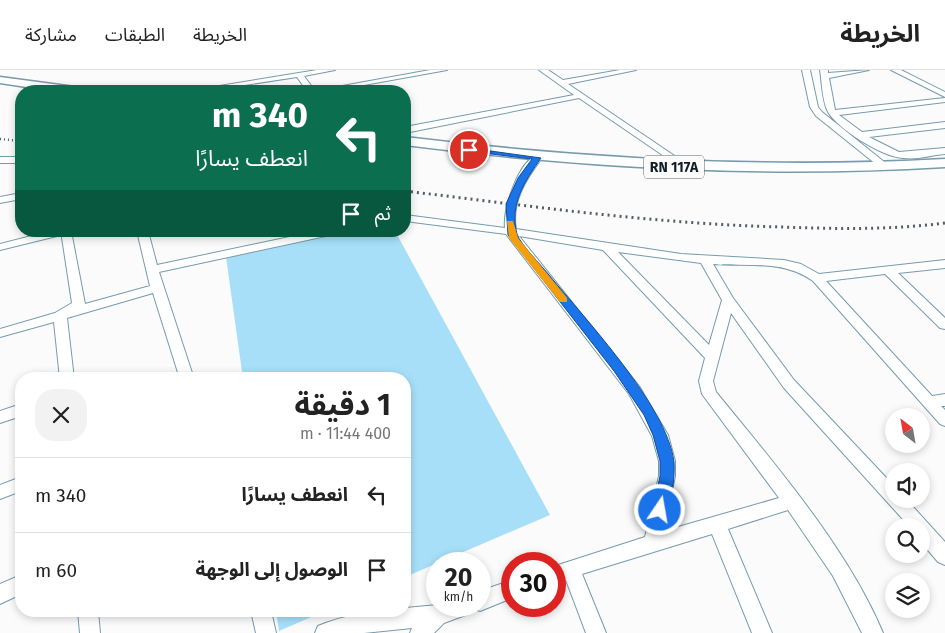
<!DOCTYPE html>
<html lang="ar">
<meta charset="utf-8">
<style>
:root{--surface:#fff;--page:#f2f2f2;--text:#222;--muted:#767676;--line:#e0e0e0}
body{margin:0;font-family:"Fira Sans","Noto Sans Arabic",sans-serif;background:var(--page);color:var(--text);direction:rtl;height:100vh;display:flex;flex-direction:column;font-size:19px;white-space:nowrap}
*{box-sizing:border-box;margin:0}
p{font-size:16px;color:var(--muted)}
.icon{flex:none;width:28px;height:28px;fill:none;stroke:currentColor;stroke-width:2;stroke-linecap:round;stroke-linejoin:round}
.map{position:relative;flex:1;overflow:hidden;direction:ltr}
.sheet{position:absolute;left:15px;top:302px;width:396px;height:245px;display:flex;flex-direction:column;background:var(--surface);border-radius:20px;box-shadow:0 2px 8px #0003;direction:rtl}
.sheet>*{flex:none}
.guide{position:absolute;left:15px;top:15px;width:396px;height:152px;border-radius:20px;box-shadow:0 2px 8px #0003;direction:rtl;background:#0b6e4f;color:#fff;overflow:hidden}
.needle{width:32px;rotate:329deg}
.tools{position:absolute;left:885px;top:338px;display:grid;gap:10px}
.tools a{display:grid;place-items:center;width:45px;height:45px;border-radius:50%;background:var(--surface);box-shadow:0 2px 8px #0003;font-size:25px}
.speed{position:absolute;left:426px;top:482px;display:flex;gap:10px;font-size:25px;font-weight:700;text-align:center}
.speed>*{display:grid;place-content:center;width:65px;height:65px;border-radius:50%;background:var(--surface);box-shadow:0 2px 8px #0003;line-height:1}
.speed small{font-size:12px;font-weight:400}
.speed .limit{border:8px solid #d22;background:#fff;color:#111}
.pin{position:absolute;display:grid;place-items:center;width:42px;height:42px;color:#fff;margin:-21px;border:2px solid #fff;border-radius:50%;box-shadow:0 1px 5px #0007}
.me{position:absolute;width:55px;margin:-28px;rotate:12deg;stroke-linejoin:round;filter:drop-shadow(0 0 4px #0008)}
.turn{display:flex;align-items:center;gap:18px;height:105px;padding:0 20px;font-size:22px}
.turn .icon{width:65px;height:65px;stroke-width:2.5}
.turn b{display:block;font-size:35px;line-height:42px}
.then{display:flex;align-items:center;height:48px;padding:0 20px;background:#0003;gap:10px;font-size:19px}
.round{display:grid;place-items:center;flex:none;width:52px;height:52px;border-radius:20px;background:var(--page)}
.headline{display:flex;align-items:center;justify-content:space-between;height:85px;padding:0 20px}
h1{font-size:30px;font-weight:700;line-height:38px}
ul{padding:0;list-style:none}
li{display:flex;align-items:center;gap:15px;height:75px;padding:0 20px;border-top:1px solid var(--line)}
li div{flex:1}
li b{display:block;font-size:19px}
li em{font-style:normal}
header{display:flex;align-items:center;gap:30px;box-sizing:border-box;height:70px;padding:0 25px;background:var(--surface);border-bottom:1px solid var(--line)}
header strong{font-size:24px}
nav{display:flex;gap:28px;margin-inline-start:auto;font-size:18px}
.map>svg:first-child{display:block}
.green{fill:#a7dff9}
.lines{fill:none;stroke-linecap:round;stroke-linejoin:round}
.minor-casing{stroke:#769bac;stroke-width:2}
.primary-casing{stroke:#769bac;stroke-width:3}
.minor{fill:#fff;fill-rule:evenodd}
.primary{fill:#fff;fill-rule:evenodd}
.rail-far1{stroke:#545e63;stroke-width:2.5;stroke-dasharray:1 3;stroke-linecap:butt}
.rail{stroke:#545e63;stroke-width:3;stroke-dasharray:2 4;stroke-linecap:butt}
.route{fill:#1a73e8;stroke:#114b97}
.slow{fill:#f59e0b}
.labels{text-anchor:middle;stroke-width:4;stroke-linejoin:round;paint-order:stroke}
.shield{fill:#fbfbfb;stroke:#566064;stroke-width:1}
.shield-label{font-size:14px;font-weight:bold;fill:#0f1e24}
</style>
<header>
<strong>الخريطة</strong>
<nav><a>الخريطة</a><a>الطبقات</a><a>مشاركة</a></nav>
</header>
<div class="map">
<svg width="945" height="563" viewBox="0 0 945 563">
<rect width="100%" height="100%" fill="#fbfbfb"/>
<!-- green -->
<path class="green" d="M349,161h46l155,284 -145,62v-198h-162l-17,-122z
M276,541h49l-46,20z"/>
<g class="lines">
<defs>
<path id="minor" d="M317,0h18l-31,6 11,15h-8l-10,-14 -91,14h-17z
M430,0h17l-116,21h-16z
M539,0h9l15,10 57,-10h16l-68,14 123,83 -8,2 -104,-71 -174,35v-6l169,-32z
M802,0h8l8,37 4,5 66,53v4h-6l-66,-53 -6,-9z
M820,0h8v3l41,-3 -40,8 6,32 110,-12v4l-106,13 23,17 83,-10v6l-76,9 30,15 46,-4v6c-14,1 -28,6 -42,4 -21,-1 -65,-29 -75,-46 -6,-11 -6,-30 -8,-42z
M891,0h10l44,22v5z
M537,85l5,3c-16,21 -31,44 -26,71l165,25 103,6 17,4 18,10 126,-14v8l-47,5 47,45v11l-5,-1 -55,-54 -59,7 106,115 13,-2v12h-4l4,4v16l-5,-2 -127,-143c-30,-22 -66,-14 -100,-17l20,34 61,82 100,106v13h12l39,43v23l-7,-3 -17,-20v-16h-12l-125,-138 -53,-75 -18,68 3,11c58,71 132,157 167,241h-21l-29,-57 -45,-66 -60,19 44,104h-20l-40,-99 -130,40 24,59h-20l-20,-53 -11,4v-18l90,-29 14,-61v-15l-7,-25 -23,-42 -123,-160 -101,-13v-6l100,13c-2,-19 13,-66 32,-73zM519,166l84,14 102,108 -6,23 3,13 77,104 -115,33 11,-55v-15l-7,-26 -29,-49zM618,182l83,11 21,37 -13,45z
M0,87h21v6h-21z
M21,123v6l-21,4v-6z
M51,161l7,3 -1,2 -57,14v-6z
M61,161h10l14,73 65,-18 -13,-55h11l9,34 161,-34h22l-5,3 -176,38 35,107h-14l-27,-86 -86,25 7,61h-14l-6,-57 -54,15v-8l55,-16 17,-10z
M21,334v12l-21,7v-12z
M21,407v14l-21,8v-14z
M21,505v19l-21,10v-20z
M512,510v18l-32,13 -7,-3 -2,5 -27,10 -10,10h-24l2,-5 -48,5h-49l3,-7c28,-12 57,-15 87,-15v-3l33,-3 42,1v-15z
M78,541h20l2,22h-20z
M251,541h20l5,22h-20z"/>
<path id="primary" d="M0,7l75,10 6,4h-28l-53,-8z
M405,67c180,22 359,32 540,22v8c-183,11 -359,1 -540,-22z"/>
</defs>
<!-- minor casing -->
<use href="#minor" class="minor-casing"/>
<!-- primary casing -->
<use href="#primary" class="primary-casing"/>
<!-- minor -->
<use href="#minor" class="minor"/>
<!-- primary -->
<use href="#primary" class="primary"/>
<!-- rail-far1 -->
<path class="rail-far1" d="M0,69l21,2"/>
<!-- rail -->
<path class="rail" d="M405,121c125,15 251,33 377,36 55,2 109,3 163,-4"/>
</g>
<!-- route -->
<path class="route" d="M469,78l72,10c-16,23 -32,46 -24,76 3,10 25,32 32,41 37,45 118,131 125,187 1,16 -2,38 -9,52l-5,2 -5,-2 -2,-4 7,-34v-15l-7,-26 -9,-20 -30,-44 -106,-136 -2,-31 12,-26 14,-19 -65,-8 -1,-1z"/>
<!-- slow -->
<path class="slow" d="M507,151h6l5,17 49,60v4h-7l-51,-64z"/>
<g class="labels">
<!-- shield labels -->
<rect class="shield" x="644" y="85.5" width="60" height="23" rx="4"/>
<g class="shield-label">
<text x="674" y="102">RN 117A</text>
</g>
</g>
</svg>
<div class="tools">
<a><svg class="needle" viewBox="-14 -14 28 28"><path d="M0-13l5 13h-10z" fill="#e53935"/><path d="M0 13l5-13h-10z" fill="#767676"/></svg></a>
<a><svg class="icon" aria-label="sound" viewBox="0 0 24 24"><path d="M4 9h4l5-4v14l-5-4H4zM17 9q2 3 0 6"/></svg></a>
<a><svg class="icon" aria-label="search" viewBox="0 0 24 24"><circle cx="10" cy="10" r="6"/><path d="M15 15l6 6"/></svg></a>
<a><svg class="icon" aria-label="layers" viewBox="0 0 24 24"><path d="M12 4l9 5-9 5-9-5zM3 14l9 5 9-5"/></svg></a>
</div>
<div class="speed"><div>20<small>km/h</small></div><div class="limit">30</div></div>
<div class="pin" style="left:469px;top:80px;background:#d93025"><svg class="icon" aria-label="arrive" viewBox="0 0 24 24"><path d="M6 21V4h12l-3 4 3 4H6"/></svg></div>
<svg class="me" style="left:660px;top:440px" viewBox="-20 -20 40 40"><circle r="17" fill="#1a73e8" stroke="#fff" stroke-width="3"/><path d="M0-11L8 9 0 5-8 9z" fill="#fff"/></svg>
<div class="guide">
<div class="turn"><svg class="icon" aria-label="left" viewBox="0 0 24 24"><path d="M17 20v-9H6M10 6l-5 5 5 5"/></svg><div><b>340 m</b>انعطف يسارًا</div></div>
<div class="then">ثم<svg class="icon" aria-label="arrive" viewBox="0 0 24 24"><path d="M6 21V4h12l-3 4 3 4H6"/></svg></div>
</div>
<section class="sheet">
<div class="headline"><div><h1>1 دقيقة</h1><p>400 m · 11:44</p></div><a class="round"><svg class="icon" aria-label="close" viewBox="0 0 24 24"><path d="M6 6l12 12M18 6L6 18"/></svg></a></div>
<ul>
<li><svg class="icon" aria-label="left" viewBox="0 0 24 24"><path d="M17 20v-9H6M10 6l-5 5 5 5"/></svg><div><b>انعطف يسارًا</b></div><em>340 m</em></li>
<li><svg class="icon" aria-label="arrive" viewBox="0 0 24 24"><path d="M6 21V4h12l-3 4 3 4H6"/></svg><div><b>الوصول إلى الوجهة</b></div><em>60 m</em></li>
</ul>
</section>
</div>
